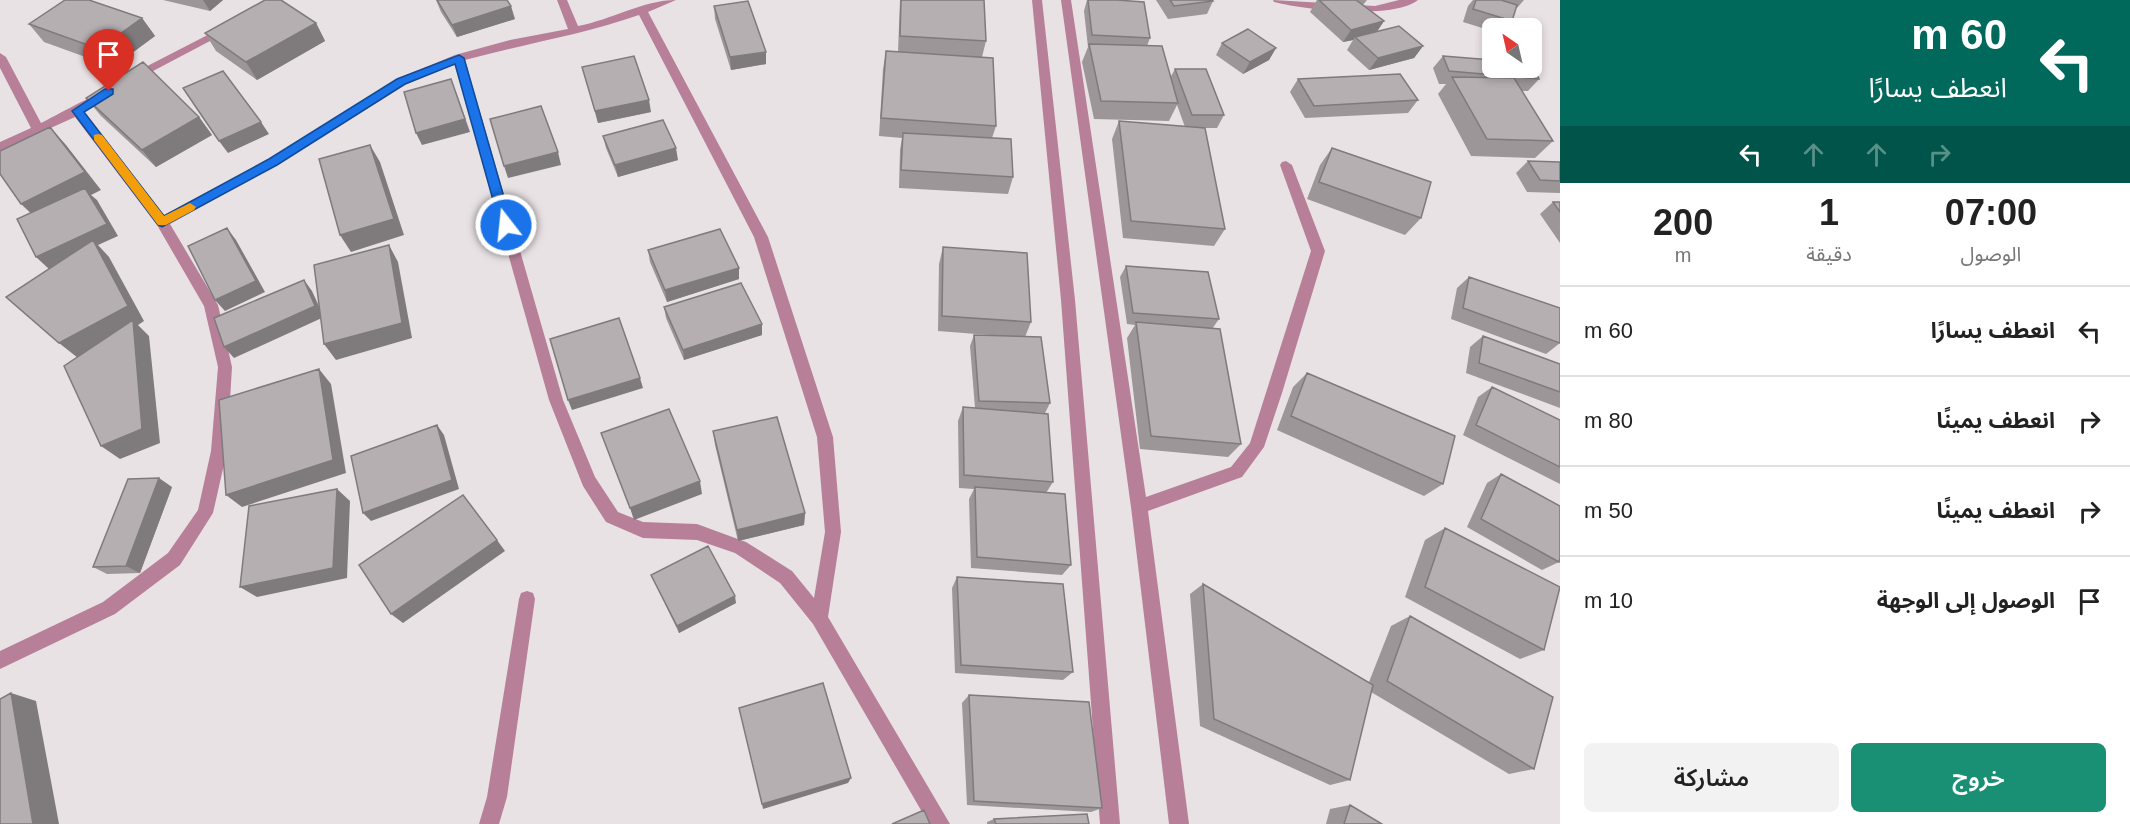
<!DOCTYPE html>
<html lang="ar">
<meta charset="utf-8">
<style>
:root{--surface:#fff;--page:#f2f2f2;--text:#222;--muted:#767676;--line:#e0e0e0;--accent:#198f73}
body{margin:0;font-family:Arial,"Noto Sans Arabic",sans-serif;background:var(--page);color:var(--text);direction:rtl;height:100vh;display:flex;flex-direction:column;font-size:22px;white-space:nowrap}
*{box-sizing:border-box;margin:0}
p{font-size:20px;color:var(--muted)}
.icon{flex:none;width:33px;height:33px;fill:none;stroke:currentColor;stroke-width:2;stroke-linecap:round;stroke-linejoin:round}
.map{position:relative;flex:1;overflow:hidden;direction:ltr}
.drawer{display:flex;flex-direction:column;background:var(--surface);width:570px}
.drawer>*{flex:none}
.hud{background:#00695c;color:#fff;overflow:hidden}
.needle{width:39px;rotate:326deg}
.buttons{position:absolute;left:1482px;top:18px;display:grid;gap:12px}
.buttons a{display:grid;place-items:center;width:60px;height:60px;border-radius:9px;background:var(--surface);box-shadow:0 3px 9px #0003;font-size:30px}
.pin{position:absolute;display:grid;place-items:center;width:51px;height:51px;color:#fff;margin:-62px -26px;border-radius:50% 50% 50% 0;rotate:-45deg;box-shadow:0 0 6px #0007}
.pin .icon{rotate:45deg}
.me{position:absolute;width:66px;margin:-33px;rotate:344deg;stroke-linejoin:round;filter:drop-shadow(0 0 4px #0008)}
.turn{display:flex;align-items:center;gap:21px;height:126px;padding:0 24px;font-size:27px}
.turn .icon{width:78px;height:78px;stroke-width:2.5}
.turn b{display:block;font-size:42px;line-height:51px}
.lanes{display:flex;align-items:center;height:57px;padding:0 24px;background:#0003;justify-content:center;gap:30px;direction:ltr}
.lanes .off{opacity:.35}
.eta{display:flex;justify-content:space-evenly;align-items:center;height:102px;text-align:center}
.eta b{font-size:36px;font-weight:600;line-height:42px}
.button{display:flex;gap:12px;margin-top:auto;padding:12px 24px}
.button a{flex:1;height:69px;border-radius:9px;background:var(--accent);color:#fff;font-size:24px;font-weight:600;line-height:69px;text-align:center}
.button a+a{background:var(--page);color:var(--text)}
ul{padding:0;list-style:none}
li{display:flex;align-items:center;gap:18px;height:90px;padding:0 24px;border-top:2px solid var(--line)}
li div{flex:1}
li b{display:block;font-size:22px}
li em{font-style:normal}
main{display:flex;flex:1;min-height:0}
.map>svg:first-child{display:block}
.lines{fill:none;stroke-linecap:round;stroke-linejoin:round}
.minor{fill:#b78098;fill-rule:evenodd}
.wall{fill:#9c9698}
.shaded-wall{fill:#7f7a7c}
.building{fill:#b5afb1;stroke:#7f7a7c;stroke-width:1.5}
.route{fill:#1a73e8;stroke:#114b97;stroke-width:1.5}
.slow{fill:#f59e0b}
</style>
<main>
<section class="drawer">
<div class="hud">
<div class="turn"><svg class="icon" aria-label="left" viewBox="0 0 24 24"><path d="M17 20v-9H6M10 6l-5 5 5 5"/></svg><div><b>60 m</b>انعطف يسارًا</div></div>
<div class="lanes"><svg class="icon" aria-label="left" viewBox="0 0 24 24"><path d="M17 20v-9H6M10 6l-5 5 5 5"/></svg><svg class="icon off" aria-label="ahead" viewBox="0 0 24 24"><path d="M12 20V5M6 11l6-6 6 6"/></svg><svg class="icon off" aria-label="ahead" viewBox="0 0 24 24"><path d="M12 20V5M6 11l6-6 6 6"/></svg><svg class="icon off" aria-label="right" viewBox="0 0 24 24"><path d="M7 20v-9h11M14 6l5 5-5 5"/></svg></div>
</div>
<div class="eta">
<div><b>07:00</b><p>الوصول</p></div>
<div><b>1</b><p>دقيقة</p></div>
<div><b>200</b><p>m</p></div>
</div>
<ul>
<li><svg class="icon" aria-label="left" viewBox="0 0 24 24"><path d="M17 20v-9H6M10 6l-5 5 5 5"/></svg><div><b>انعطف يسارًا</b></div><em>60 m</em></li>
<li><svg class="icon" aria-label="right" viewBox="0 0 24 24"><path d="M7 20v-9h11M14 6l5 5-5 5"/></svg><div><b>انعطف يمينًا</b></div><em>80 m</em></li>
<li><svg class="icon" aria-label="right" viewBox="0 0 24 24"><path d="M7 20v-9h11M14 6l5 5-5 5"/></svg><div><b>انعطف يمينًا</b></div><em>50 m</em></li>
<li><svg class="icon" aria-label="arrive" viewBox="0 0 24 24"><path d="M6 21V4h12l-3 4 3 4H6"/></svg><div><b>الوصول إلى الوجهة</b></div><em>10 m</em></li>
</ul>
<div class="button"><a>خروج</a><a>مشاركة</a></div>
</section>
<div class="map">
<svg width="1560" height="824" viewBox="0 0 1560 824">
<rect width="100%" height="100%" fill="#e9e2e5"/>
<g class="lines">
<!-- minor -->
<path class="minor" d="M557,0h10l11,26c33,-6 65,-26 98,-26l-28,12 120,225 65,200 8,95 -13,85 122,207h-21l-116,-200 -33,-41 -45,-30 -38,-13 -54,-2 -37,-16 -23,-36 -34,-86 -94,-336 -50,21 -128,80 -107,59 48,81 14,62 -5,84 -14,62 -33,52 -65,49 -115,55v-18l103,-49 65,-49 30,-43 13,-59 7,-84 -14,-61 -47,-81 -82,-108 -75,34v-9l31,-14 -31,-60v-15l6,4 35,66c12,-6 62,-34 70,-33v6l-27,16 80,103 105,-56 128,-80 58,-24 55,-15 58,-11zM639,15l115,222 63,200 8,95 -11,66 -22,-27 -46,-29 -49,-18 -54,-2 -25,-10 -23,-35 -32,-77 -98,-340c58,-16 117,-25 174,-45z
M1032,0h10l33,300 45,524h-20l-39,-524z
M1061,0h10l75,497 85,-30 19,-24 61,-192 -31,-86 2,-3 4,-1 6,4 33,86 -43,142 -18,54 -22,30 -94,34 41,313h-20l-38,-317z
M1273,0l102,6 24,-6h19c-25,20 -113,10 -144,2z
M225,26l4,1v4l-93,49 -4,1 -6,-4z
M527,591l6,2 2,6 -28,198 -8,27h-20l8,-27 32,-198 2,-6z"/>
</g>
<!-- wall -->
<path class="wall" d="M163,0h60l-13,11z
M436,0l79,19 -58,18 -16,-25z
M900,0h84l2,41 -4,16 14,69 -4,12 21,39 -5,17 -109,-6 1,-38 2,-12 -23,-2 4,-67 3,-18 12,1z
M1087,0h30l33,38 -3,8 23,32 5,-9 49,46 -7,13h-19l27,101 -11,17 -91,-8 -11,-99 7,-18 66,6 -8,-22 -8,16 -75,-2 -12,-57 6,-15 -4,-36z
M1156,0h56l1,1 -6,13 -39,5z
M1317,0h50l-4,5 -2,-1 23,17 -7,11 46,14 -9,12 -45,12 -22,-20 6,-10 -10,2 -33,-30z
M1473,0h51l-7,8h-1l-4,13 -6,7h-14v3l-29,-9 5,-16z
M714,6l52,58 -35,6 -16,-51z
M142,18l13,18 -42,31 -69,-25 -15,-18z
M316,23l9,18 -68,39 -41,-29 -11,-18z
M1222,43l54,5 -7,12 -26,14 -27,-19z
M1443,56l96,23 -11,12h-6l31,50 -18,17 -64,-2 -33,-62 8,-10h-7l-6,-16z
M582,67l69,45 -53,11z
M1298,79l120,21 -10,13 -103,5 -15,-26z
M86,98l113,19 13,18 -56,32 -55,-51z
M603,136l75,24 -60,17 -12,-29z
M1332,148l89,70 -16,17 -98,-36 13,-34z
M1528,161l32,1v31l-33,-1 -11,-19z
M1553,202h7v41l-20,-29z
M943,247l88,75 -6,15 25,66 -5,10 -22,-1 30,70 -7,11 25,72 -9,10 -91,-7 -2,-69 5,-10 -15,-1 -1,-67 5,-14 12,1 -5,-62 4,-11 28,1 -64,-5 1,-67z
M648,250l91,29 -72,23 -17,-40z
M1126,266l93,53 -7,10 29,115 -13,13 -88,-8 -13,-111 8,-13 -8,-1 -7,-47z
M1469,277l91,66 -14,11 -95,-35 6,-31z
M664,307l98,28 -78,25 -18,-42z
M1483,336l77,28v44l-94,-35 4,-26z
M1307,373l136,111 -19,12 -147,-66 16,-43z
M1492,387l68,33v64l-97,-49 15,-38z
M713,431l92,82 -1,12 -66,16 -23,-96z
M1501,474l58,88 -17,8 -75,-43 20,-44z
M172,487l-32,86 -33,1 -14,-7z
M1445,528l99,122 -24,9 -115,-62 20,-57z
M651,575l85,28 -57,30z
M957,577l116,95 -10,8 -108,-7 -3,-85z
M1203,584l166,98 22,-56 19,-10 124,153 -25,5 -138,-82 -21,88 -20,5 -130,-59 -10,-132z
M969,695l133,113 -11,4 -124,-7 -5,-102z
M1350,805l32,19h-56l4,-15z
M994,819l95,5h-102v-2z"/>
<!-- shaded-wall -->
<path class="shaded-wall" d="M203,0h20l-13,11z
M511,6l4,13 -58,18 -5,-12z
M142,18l13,18 -42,31 -14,-18z
M1384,21l-9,13 -20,3 -2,3 -10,2 8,-12z
M316,23l9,18 -68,39 -11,-18z
M1423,46l-9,12 -45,12 9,-12z
M1276,48l-7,12 -26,14 7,-12z
M766,52v12l-35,6 -1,-13z
M456,92l14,40 -48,13 -6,-12z
M649,100l2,12 -53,11 -3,-12z
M199,117l13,18 -56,32 -14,-17z
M261,122l8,12 -41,19 -9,-12z
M50,127l16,18 35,45 -10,5 6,5 21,36 -20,9 11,12 35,64 -6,4 11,11 11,107 -40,16 -19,-13 -23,-88 -19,-15 -10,-74 -13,-12 3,-36 -18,-17z
M370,145l10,17 24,73 -53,17 -11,-17z
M676,148l2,12 -60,17 -3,-12z
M558,152l3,13 -53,13 -4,-12z
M227,228l9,12 29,52 -40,19 -10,-11z
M389,245l9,17 14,76 -76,22 -12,-16z
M739,268v11l-72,23 -2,-12z
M304,280l8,11 12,26 -90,41 -10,-11z
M762,324v11l-78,25 -1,-10z
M319,369l12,15 15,89 -104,34 -16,-12z
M640,378l3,10 -71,22 -4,-10z
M437,425l7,10 15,54 -88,32 -8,-8z
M159,478l13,9 -32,86 -14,-7z
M700,481l2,13 -68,26 -4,-12z
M337,489l13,12 -3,77 -90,19 -17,-10z
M805,513l-1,12 -66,16 -1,-11z
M497,540l8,11 -102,72 -12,-9z
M735,596l1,7 -57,30 -2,-7z
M11,693l25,8 23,123h-26z
M851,778l-3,5 -85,26 -1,-5z"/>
<!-- building -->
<path class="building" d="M65,0h24l53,18 -43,31 -70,-25z
M265,0h16l35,23 -70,39 -41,-29z
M437,0h70l4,6 -59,19z
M901,0h83l2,41 -86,-5z
M1088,0h29l27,2 6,36 -58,-3z
M1170,0h42l1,1 -39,5z
M1319,0h37l28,21 -33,9z
M1476,0h25l16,5 -5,16 -39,-12z
M748,1l18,51 -36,5 -16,-51z
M1399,26l24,20 -45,12 -23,-21z
M1248,29l28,19 -26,14 -28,-19z
M1089,44l73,2 16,57 -77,-2z
M886,51l107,7 3,68 -115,-8z
M634,56l15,44 -54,11 -13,-44z
M1443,56l49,4v8h40v-5l7,16 -90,-8z
M143,62l56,55 -57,33 -56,-52z
M1175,69h31l18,46h-32z
M223,71l38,51 -42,19 -36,-53z
M1400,74l18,26 -104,6 -16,-27z
M1452,77l62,1 39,63 -66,-2z
M451,79l14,40 -49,14 -12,-41z
M541,106l17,46 -54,14 -14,-47z
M663,120l13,28 -61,17 -12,-29z
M1119,121l86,7 20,101 -94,-8z
M50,127l35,45 -64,32 -21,-30v-23z
M903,133l108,6 2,38 -112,-7z
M370,145l24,74 -54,16 -21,-76z
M1332,148l99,34 -10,36 -102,-36z
M1528,161l32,1v19l-20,-1z
M85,188l22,36 -71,33 -19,-38z
M1553,202h7v10z
M227,228l29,53 -41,19 -27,-54z
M720,229l19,39 -74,22 -17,-40z
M93,240l35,66 -69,37 -53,-46z
M389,245l13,78 -78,21 -10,-79z
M943,247l84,6 4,69 -89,-6z
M1126,266l82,6 11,47 -86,-6z
M1469,277l91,31v35l-97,-35z
M304,280l11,26 -91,41 -10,-29z
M741,283l21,41 -79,26 -19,-43z
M619,318l21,60 -72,22 -18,-61z
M133,320l9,109 -41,17 -37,-80z
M1136,322l84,7 21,115 -90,-8z
M974,335l67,2 9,66 -71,-2z
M1483,336l77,28v28l-81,-29z
M319,369l14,91 -107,35 -7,-95z
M1307,373l148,63 -12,48 -152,-68z
M1492,387l68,33v47l-84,-42z
M963,407l85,7 5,68 -89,-7z
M669,409l31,72 -70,27 -29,-75z
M777,417l28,96 -68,17 -24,-99z
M437,425l15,55 -89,33 -12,-57z
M1501,474l59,32v52l-1,4 -78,-43z
M159,478l-33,88 -33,1 35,-88z
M975,487l90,7 6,71 -94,-8z
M337,489l-4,79 -93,19 9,-81z
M463,495l34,45 -106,74 -32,-49z
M1445,528l115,59 -16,63 -119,-63z
M708,546l27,50 -58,30 -26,-51z
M957,577l106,7 10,88 -112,-7z
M1203,584l170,101 -23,95 -136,-61z
M1410,616l143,81 -19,72 -147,-88z
M823,683l28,95 -89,26 -23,-96z
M11,693l22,131h-33v-125z
M969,695l120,7 13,106 -128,-7z
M1350,805l32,19h-38z
M924,810l6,14h-38z
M1087,814l2,10h-93l-2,-5z"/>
<!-- route -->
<path class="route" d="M459,55l5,3 48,167 -6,4 -6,-4 -45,-161 -50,20 -128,81 -115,62 -4,-2 -86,-114 33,-22h8v5l-29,18 80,104 105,-57 128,-80z"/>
<!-- slow -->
<path class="slow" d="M98,134l4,1 62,81 26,-13 6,4 -2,3 -28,15h-8l-64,-85v-5z"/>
</svg>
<div class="buttons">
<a><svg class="needle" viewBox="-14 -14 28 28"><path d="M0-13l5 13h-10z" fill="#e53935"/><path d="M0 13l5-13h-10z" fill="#767676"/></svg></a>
</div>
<div class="pin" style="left:109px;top:91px;background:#d93025"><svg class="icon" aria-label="arrive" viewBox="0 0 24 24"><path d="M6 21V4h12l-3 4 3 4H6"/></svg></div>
<svg class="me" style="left:506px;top:225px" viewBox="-20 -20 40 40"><circle r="17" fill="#1a73e8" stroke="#fff" stroke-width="3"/><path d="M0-11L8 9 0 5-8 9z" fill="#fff"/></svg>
</div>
</main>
